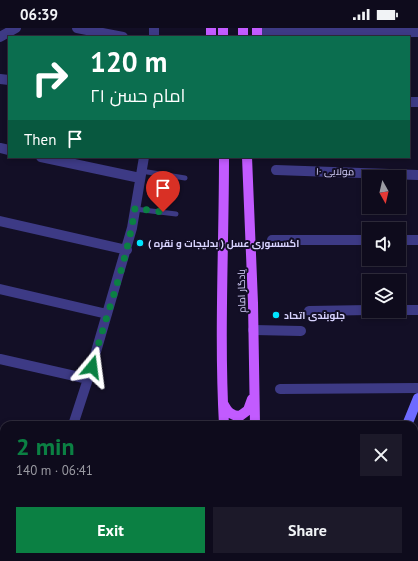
<!DOCTYPE html>
<meta charset="utf-8">
<style>
:root{--surface:#0e0b1c;--page:#1c1929;--text:#f1f3f6;--muted:#9b9ba3;--line:#2e2b3b;--accent:#0b8043}
body{margin:0;font-family:"PT Sans",Cairo,sans-serif;background:var(--page);color:var(--text);height:100vh;display:flex;flex-direction:column;font-size:15px;white-space:nowrap}
*{box-sizing:border-box;margin:0}
p{font-size:13px;color:var(--muted)}
.icon{flex:none;width:22px;height:22px;fill:none;stroke:currentColor;stroke-width:2;stroke-linecap:round;stroke-linejoin:round}
.map{position:relative;flex:1;overflow:hidden}
.panel{position:absolute;left:0px;top:393px;width:418px;height:140px;display:flex;flex-direction:column;background:var(--surface);border-radius:12px 12px 0 0;box-shadow:0 2px 6px #0003,0 0 0 1px var(--line)}
.panel>*{flex:none}
.guide{position:absolute;left:8px;top:8px;width:402px;height:122px;border-radius:0px;box-shadow:0 2px 6px #0003,0 0 0 1px var(--line);background:#0b6e4f;color:#fff;overflow:hidden}
.needle{width:26px;rotate:172deg}
.tools{position:absolute;left:362px;top:142px;display:grid;gap:8px}
.tools a{display:grid;place-items:center;width:44px;height:44px;border-radius:0px;background:var(--surface);box-shadow:0 2px 6px #0003,0 0 0 1px var(--line);font-size:20px}
.pin{position:absolute;display:grid;place-items:center;width:34px;height:34px;color:#fff;margin:-41px -17px;border-radius:50% 50% 50% 0;rotate:-45deg;box-shadow:0 0 4px #0007}
.pin .icon{rotate:45deg}
.me{position:absolute;width:44px;margin:-22px;rotate:16deg;stroke-linejoin:round;filter:drop-shadow(0 0 3px #0008)}
.turn{display:flex;align-items:center;gap:14px;height:84px;padding:0 16px;font-size:18px}
.turn .icon{width:52px;height:52px;stroke-width:2.5}
.turn b{display:block;font-size:28px;line-height:34px}
.then{display:flex;align-items:center;height:38px;padding:0 16px;background:#0003;gap:8px;font-size:15px}
.round{display:grid;place-items:center;flex:none;width:42px;height:42px;border-radius:0px;background:var(--page)}
.head{display:flex;align-items:center;justify-content:space-between;height:68px;padding:0 16px}
h1{font-size:24px;font-weight:700;line-height:30px;color:var(--accent)}
.button{display:flex;gap:8px;margin-top:auto;padding:8px 16px}
.button a{flex:1;height:46px;border-radius:0px;background:var(--accent);color:#fff;font-size:16px;font-weight:700;line-height:46px;text-align:center}
.button a+a{background:var(--page);color:var(--text)}
.status{display:flex;justify-content:space-between;align-items:center;height:28px;padding:0 20px;background:var(--surface);direction:ltr}
.status svg{height:11px;fill:currentColor}
.map>svg:first-child{display:block}
.lines{fill:none;stroke-linecap:round;stroke-linejoin:round}
.lane{stroke:#3d3a85;stroke-width:5}
.street{stroke:#3d3a85;stroke-width:10}
.secondary{stroke:#6f6bff;stroke-width:10}
.primary{stroke:#c25bff;stroke-width:10}
.route{stroke:#0b8043;stroke-width:7;stroke-dasharray:0 12.6}
.poi-dot{fill:#00e5ff;stroke:#130f26;stroke-width:1.5}
.labels{text-anchor:middle;stroke-width:4;stroke-linejoin:round;paint-order:stroke}
.street-label{font-size:10px;fill:#d9d4ff;stroke:#130f26}
.poi-label{font-size:10px;font-weight:bold;fill:#d9d4ff;stroke:#130f26;text-anchor:start}
</style>
<div class="status"><b>06:39</b><svg viewBox="0 0 49 12"><path d="M0 12V9h3v3zM5 12V6h3v6zM10 12V3h3v9zM15 12V0h3v12zM26 1h20v11H26zM47 4h2v5h-2z"/></svg></div>
<div class="map">
<svg width="418" height="533" viewBox="0 0 418 533">
<rect width="100%" height="100%" fill="#130f26"/>
<g class="lines">
<!-- lane -->
<path class="lane" d="M141,143l44,7
M135,181l41,5
M143,529l17,4
M412,529v4
M81,533l1,-4"/>
<!-- street -->
<path class="street" d="M77,0l46,9
M257,5l161,-1
M0,9l16,-9
M154,9v-9
M0,51l9,1
M409,74h9
M0,120l9,2
M41,129l99,21
M276,142l142,5
M0,193l127,29
M272,212h97
M399,212h19
M0,261l107,25
M399,282h19
M309,283l60,-1
M253,302l48,1
M0,331l88,20
M280,361l138,-1
M73,397l15,-46 44,-151 12,-71
M0,405h4
M0,474l4,1
M31,533l1,-4"/>
<!-- secondary -->
<path class="secondary" d="M407,397l11,-27
M329,533l4,-4
M356,533l3,-4"/>
<!-- primary -->
<path class="primary" d="M211,0v9
M223,0v9
M243,0v9
M257,9v-9
M224,129c0,89 -5,179 0,268
M247,129l6,146 2,122
M223,375c4,8 8,13 17,13l8,-6 4,-11
M257,529v4
M224,533v-4"/>
</g>
<g class="lines">
<!-- route -->
<path class="route" d="M92,339c14,-53 35,-104 43,-159l28,4"/>
</g>
<!-- markers -->
<g class="poi-dot">
<circle cx="140" cy="215" r="4"/>
<circle cx="276" cy="287" r="4"/>
</g>
<g class="labels">
<!-- street labels -->
<g class="street-label">
<text transform="translate(335 143) rotate(1)" y="4">مولایی ۱۰</text>
<text transform="translate(241 263) rotate(-91)" y="4">یادگار امام</text>
</g>
<!-- poi labels -->
<g class="poi-label">
<text x="148" y="219">اکسسوری عسل ( بدلیجات و نقره )</text>
<text x="284" y="291">جلوبندی اتحاد</text>
</g>
</g>
</svg>
<div class="tools">
<a><svg class="needle" viewBox="-14 -14 28 28"><path d="M0-13l5 13h-10z" fill="#e53935"/><path d="M0 13l5-13h-10z" fill="#9b9ba3"/></svg></a>
<a><svg class="icon" aria-label="sound" viewBox="0 0 24 24"><path d="M4 9h4l5-4v14l-5-4H4zM17 9q2 3 0 6"/></svg></a>
<a><svg class="icon" aria-label="layers" viewBox="0 0 24 24"><path d="M12 4l9 5-9 5-9-5zM3 14l9 5 9-5"/></svg></a>
</div>
<div class="pin" style="left:163px;top:184px;background:#d93025"><svg class="icon" aria-label="arrive" viewBox="0 0 24 24"><path d="M6 21V4h12l-3 4 3 4H6"/></svg></div>
<svg class="me" style="left:92px;top:339px" viewBox="-20 -20 40 40"><path d="M0-17L14 15 0 8-14 15z" fill="#0b8043" stroke="#fff" stroke-width="4"/></svg>
<div class="guide">
<div class="turn"><svg class="icon" aria-label="right" viewBox="0 0 24 24"><path d="M7 20v-9h11M14 6l5 5-5 5"/></svg><div><b>120 m</b>امام حسن ۲۱</div></div>
<div class="then">Then<svg class="icon" aria-label="arrive" viewBox="0 0 24 24"><path d="M6 21V4h12l-3 4 3 4H6"/></svg></div>
</div>
<section class="panel">
<div class="head"><div><h1>2 min</h1><p>140 m · 06:41</p></div><a class="round"><svg class="icon" aria-label="close" viewBox="0 0 24 24"><path d="M6 6l12 12M18 6L6 18"/></svg></a></div>
<div class="button"><a>Exit</a><a>Share</a></div>
</section>
</div>
